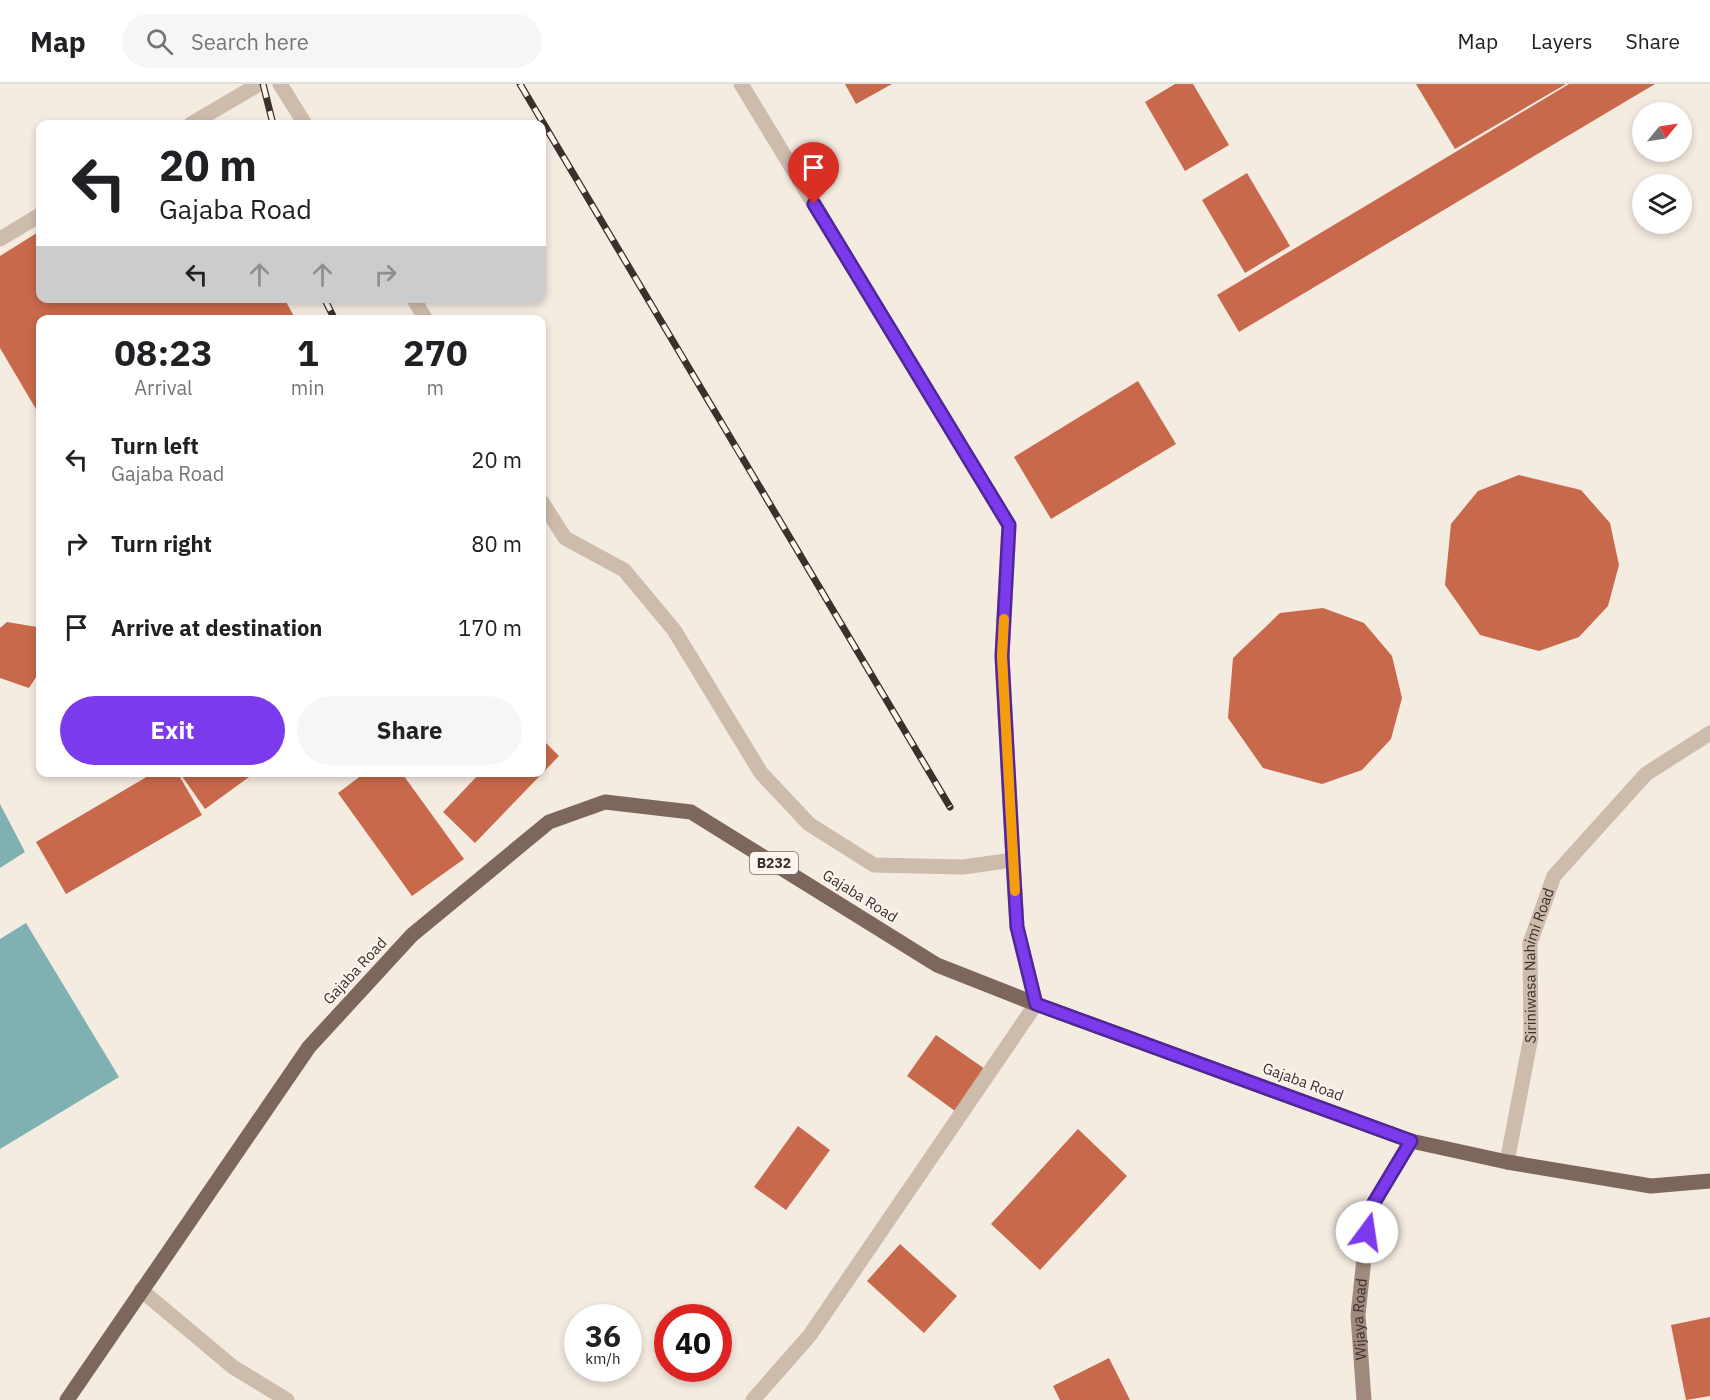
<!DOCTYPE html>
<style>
:root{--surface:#fff;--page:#f6f6f6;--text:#202124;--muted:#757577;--line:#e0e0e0;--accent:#7c3aed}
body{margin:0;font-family:"IBM Plex Sans",sans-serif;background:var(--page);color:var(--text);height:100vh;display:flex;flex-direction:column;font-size:22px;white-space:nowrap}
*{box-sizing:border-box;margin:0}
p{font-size:20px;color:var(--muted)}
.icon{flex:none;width:33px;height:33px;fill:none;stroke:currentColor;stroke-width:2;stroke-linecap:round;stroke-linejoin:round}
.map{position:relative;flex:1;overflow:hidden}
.details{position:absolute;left:36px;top:231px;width:510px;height:462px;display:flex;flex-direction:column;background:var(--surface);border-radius:12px;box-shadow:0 3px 9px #0003}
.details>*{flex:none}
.hud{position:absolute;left:36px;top:36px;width:510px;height:183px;border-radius:12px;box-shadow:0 3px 9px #0003;background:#fff;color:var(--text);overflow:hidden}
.needle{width:39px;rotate:60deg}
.tools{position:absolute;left:1632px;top:18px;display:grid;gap:12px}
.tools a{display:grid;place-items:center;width:60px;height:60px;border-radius:50%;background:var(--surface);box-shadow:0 3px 9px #0003;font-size:30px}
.speed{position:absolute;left:564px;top:1220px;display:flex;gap:12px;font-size:30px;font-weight:700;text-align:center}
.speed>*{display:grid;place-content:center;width:78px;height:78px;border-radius:50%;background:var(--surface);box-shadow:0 3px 9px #0003;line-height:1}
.speed small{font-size:15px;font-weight:400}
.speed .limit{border:9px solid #d22;background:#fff;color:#111}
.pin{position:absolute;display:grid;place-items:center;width:51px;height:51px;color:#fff;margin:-62px -26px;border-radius:50% 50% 50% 0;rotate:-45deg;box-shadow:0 0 6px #0007}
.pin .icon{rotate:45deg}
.me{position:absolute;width:66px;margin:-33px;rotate:14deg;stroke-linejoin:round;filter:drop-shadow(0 0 4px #0008)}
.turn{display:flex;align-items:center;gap:21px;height:126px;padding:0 24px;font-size:27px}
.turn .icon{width:78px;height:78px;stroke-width:2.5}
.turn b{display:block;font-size:42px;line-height:51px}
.lanes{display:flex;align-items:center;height:57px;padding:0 24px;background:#0003;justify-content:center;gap:30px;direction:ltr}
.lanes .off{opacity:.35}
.eta{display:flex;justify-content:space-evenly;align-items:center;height:102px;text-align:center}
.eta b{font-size:36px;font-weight:700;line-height:42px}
.button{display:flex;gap:12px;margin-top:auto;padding:12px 24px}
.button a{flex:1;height:69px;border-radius:36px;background:var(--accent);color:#fff;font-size:24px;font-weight:700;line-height:69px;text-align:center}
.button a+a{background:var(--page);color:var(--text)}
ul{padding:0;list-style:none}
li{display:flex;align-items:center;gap:18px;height:84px;padding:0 24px}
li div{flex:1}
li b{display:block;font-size:22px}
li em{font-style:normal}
header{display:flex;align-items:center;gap:36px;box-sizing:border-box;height:84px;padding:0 30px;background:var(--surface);border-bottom:2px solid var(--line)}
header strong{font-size:28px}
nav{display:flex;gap:33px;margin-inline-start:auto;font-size:21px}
.search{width:420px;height:54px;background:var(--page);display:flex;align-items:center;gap:15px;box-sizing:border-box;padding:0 21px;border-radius:33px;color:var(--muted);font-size:22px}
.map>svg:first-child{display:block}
.water{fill:#7fb0b2}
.building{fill:#c8694b}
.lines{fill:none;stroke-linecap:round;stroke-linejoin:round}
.lane{stroke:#cdbbac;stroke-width:15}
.street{stroke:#cdbbac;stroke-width:15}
.secondary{stroke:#a18a7d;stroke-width:15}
.primary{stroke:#7d675c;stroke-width:15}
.rail-casing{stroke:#3b302b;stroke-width:7}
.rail{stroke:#fbf5ee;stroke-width:4.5;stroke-dasharray:14;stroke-linecap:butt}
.route-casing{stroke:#51269a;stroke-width:15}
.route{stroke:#7c3aed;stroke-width:10}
.slow{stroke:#f59e0b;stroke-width:10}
.labels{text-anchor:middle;stroke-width:4.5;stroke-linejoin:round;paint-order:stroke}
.shield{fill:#fbf5ee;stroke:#756b66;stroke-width:1.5}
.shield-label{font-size:14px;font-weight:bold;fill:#3b302b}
.street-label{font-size:15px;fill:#3b302b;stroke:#fbf5ee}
</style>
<header>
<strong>Map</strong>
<div class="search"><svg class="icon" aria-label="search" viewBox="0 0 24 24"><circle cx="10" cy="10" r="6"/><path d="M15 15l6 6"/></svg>Search here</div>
<nav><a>Map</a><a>Layers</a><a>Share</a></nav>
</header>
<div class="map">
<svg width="1710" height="1316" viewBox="0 0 1710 1316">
<rect width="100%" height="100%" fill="#f4ebe1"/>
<!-- water -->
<path class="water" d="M0,720l25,48 -25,16z
M26,839l93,154 -119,72v-210z"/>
<!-- building -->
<path class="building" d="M845,0h47l-36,20z
M1175,0h18l36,61 -44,26 -40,-69z
M1416,0h150l-111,65z
M1569,0h86l-416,248 -22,-37z
M1247,89l43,73 -45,27 -43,-73z
M40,147v67h244l12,22h-256v96l-40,-68v-92z
M1138,297l38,63 -125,75 -37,-62z
M1519,391l62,15 29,33 9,42 -11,41 -29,31 -40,14 -59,-16 -35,-50 6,-61 27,-33z
M1323,524l41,15 28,33 10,42 -11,41 -29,31 -40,14 -59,-16 -35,-50 5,-60 47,-45z
M7,538l30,5 3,6v38l-11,17 -29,-10v-50z
M542,655l17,17 -84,87 -32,-31 38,-40h61z
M155,688h22l25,43 -136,79 -30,-52z
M179,688h77l-51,37z
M366,688h35l63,87 -52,37 -74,-103z
M936,951l49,34 -30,42 -48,-35z
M798,1042l32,24 -44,60 -32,-23z
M1078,1045l49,47 -87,94 -49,-46z
M900,1160l57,52 -33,37 -57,-52z
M1710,1233v79l-24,4 -15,-75z
M1109,1274l21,42h-70l-7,-14z"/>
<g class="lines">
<!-- lane -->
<path class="lane" d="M280,0l25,40
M741,0l268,441 -7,131 11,204 4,67 19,77 -226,331 -57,65
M191,40l68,-40
M0,155l40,-24
M413,214l13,22
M542,418l23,36 59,32 50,60 87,143 48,51 65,41 89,2 50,-7"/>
<!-- street -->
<g class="street">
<path id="s1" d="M1507,1078l24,-125 -1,-94 24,-67 92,-102 64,-41"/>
<path d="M141,1206l92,77 54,33"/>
</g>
<!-- secondary -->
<path class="secondary" id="s2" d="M1364,1316l-6,-85 11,-104 42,-70"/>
<!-- primary -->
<path class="primary" d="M67,1316l242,-353 103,-112 137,-113 56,-20 86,10 246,153 99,39 375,137 96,21 144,24 59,-5"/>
<defs>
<path id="rail" d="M263,0l10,40
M520,0l430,723
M324,214l11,22"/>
</defs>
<!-- rail casing -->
<use href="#rail" class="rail-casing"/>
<!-- rail -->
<use href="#rail" class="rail"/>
</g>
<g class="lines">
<defs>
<path id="route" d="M814,120l195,321 -7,131 11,204 4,67 19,77 375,137 -42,70 -2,21"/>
</defs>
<!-- route casing -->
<use href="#route" class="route-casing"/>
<!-- route -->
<use href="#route" class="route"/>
<!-- slow -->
<path class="slow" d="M1004,535l-2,37 13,235"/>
</g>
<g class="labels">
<!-- shield labels -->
<rect class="shield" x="750" y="768" width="48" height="22" rx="4.5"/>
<g class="shield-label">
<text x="774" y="784">B232</text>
</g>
<!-- street labels -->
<g class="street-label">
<text transform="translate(860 812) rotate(32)" y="5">Gajaba Road</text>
<text dy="5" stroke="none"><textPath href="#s1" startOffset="200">Siriniwasa Nahimi Road</textPath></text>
<text transform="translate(355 887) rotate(-47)" y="5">Gajaba Road</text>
<text transform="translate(1303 998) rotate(20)" y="5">Gajaba Road</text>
<text dy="5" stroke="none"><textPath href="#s2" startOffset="81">Wijaya Road</textPath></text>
</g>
</g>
</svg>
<div class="tools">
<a><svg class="needle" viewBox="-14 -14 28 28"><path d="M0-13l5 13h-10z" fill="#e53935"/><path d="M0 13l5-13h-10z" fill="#757577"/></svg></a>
<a><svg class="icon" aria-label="layers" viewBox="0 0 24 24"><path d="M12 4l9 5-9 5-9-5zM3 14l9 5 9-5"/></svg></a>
</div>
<div class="speed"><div>36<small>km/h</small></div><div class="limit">40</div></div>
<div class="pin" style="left:814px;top:120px;background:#d93025"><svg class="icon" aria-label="arrive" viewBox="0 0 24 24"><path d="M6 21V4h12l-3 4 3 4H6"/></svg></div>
<svg class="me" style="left:1367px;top:1148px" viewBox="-20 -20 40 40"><circle r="19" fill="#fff"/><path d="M0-13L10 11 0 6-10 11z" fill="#7c3aed"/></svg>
<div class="hud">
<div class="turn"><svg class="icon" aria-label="left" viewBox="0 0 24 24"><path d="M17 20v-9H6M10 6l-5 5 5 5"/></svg><div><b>20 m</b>Gajaba Road</div></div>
<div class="lanes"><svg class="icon" aria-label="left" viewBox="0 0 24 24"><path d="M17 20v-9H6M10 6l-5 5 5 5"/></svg><svg class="icon off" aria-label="ahead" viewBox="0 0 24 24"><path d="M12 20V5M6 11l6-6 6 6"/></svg><svg class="icon off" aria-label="ahead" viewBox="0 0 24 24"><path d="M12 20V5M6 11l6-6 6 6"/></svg><svg class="icon off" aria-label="right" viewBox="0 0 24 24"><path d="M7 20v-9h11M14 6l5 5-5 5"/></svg></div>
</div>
<section class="details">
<div class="eta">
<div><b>08:23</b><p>Arrival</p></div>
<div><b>1</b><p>min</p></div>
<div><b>270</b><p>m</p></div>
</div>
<ul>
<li><svg class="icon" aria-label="left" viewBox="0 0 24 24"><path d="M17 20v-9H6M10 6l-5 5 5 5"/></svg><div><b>Turn left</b><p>Gajaba Road</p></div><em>20 m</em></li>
<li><svg class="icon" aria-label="right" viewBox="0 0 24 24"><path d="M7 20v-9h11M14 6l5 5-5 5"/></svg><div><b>Turn right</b></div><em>80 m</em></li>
<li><svg class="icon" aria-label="arrive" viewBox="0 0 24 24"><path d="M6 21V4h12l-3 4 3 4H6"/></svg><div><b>Arrive at destination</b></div><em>170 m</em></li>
</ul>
<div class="button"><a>Exit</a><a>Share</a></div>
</section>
</div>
